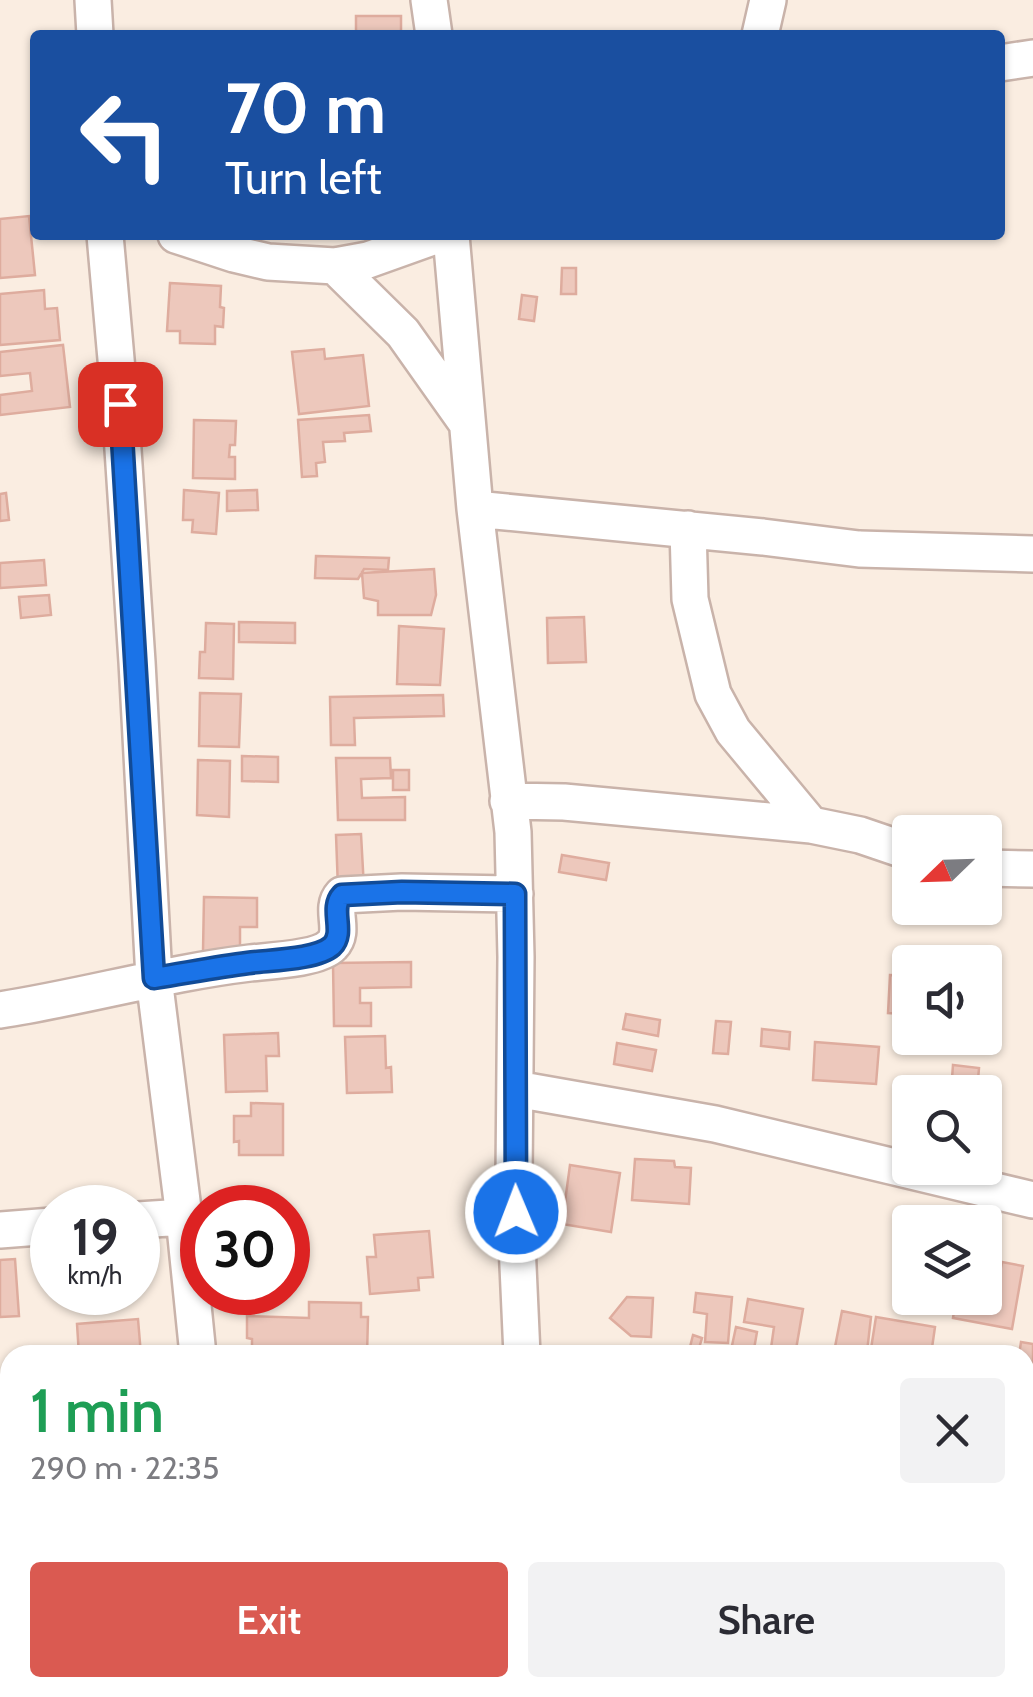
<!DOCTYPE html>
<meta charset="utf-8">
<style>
:root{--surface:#fff;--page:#f2f2f3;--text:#2b2b33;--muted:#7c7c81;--accent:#da5a51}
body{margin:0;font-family:Cabin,sans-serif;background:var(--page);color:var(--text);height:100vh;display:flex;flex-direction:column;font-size:38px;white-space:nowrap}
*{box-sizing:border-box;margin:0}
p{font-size:32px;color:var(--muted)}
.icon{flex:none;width:55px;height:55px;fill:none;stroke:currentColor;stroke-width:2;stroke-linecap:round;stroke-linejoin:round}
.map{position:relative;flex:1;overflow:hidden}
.details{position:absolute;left:0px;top:1345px;width:1035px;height:352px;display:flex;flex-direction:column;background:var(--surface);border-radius:30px 30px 0 0;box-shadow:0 2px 8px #0004}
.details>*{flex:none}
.banner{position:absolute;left:30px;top:30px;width:975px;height:210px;border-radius:10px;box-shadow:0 2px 8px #0004;background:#1a4fa0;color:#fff;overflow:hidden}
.needle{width:65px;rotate:247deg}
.fabs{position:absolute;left:892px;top:815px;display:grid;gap:20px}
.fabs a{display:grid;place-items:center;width:110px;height:110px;border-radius:10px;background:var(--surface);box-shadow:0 2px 8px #0004;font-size:50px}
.speed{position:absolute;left:30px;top:1185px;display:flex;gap:20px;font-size:50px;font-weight:700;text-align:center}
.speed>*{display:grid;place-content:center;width:130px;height:130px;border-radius:50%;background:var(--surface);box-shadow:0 2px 8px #0004;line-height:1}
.speed small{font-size:25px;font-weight:400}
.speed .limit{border:15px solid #d22;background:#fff;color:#111}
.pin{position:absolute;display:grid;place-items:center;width:85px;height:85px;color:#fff;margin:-42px;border-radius:20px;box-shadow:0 5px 15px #0006}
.me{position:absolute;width:110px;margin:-55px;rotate:359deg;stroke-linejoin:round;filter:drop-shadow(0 0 8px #0008)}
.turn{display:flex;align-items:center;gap:35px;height:210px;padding:0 30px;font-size:45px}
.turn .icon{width:130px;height:130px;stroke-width:2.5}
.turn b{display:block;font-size:70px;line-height:85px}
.round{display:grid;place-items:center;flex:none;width:105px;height:105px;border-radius:10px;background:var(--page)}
.overview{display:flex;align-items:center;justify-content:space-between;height:170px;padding:0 30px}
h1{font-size:60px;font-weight:600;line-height:75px;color:#1e9e55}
.cta{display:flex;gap:20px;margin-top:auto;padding:20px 30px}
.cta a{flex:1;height:115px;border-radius:10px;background:var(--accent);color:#fff;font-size:40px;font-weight:600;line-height:115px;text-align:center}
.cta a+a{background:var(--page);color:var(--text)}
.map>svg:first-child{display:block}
.building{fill:#edc8bc;stroke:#deac9e;stroke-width:2.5}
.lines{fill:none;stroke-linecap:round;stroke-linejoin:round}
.minor-casing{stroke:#c9b3aa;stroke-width:40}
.minor{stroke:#fff;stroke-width:35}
.route-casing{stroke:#114b97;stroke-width:25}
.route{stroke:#1a73e8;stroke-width:18}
</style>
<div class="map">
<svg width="1033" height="1697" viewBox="0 0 1033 1697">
<rect width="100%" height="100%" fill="#faede1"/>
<!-- building -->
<path class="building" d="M356,16h45v19h-45z
M29,216l6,59 -35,3v-59z
M562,268h14v26h-15z
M170,283l51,3 -1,21 4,1 -1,19 -8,-1v18l-35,-1v-12h-13z
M44,290l1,19 12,-1 3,32 -60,5v-51z
M522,295l15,2 -3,24 -15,-2z
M63,345l7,62 -70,8v-20l32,-4 -2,-18 -30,3v-24z
M324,349l1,10 38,-4 6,51 -70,8 -7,-62z
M369,415l2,16 -27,2 1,8 -22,1 2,20 -9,1 1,13 -15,1 -4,-57z
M194,420l42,1 -1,24h-5l-1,12h6v22l-42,-1z
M184,490l35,3 -3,41 -24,-2 1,-12h-10z
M257,490l1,20 -31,1v-20z
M6,493l3,27 -9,1v-27z
M316,556l73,2 -1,12 -24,-1 -6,10 -43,-1z
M44,560l2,25 -46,3v-25z
M434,569l2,26 -5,20h-53v-14l-14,-3 -2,-25z
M49,595l2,20 -30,3 -2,-21z
M584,617l2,45 -38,1 -1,-45z
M239,622l56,1v20l-56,-1z
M206,623l28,1 -1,55 -34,-1 1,-26h5z
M399,626l45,3 -4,56 -43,-1z
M200,693l41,1 -2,53 -40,-1z
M443,695l1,21 -90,2 1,27h-24l-1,-48z
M242,756l36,1v25l-36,-1z
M336,758h54l1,20 -30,1 1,19 43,-1v23h-67z
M198,760l32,1 -1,56 -32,-2z
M393,770h16v20h-16z
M361,834l3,54 -26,1 -2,-54z
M562,855l47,8 -3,17 -47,-8z
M204,897l53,1v29h-17v25l-37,-1z
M411,962v25l-51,1v15h11v23h-37l-1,-63z
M890,975l20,1v19h-5l-2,19 -15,-1z
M626,1014l34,6 -2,16 -35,-7z
M716,1021l15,1 -3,32 -15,-1z
M762,1029l28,3 -1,17 -28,-3z
M278,1033l1,23h-13l1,35 -41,1 -2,-57z
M385,1036l1,32 5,-1 1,25 -45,1 -2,-56z
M815,1042l64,5 -3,37 -63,-4z
M617,1043l39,7 -4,21 -38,-7z
M953,1065l26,3 -2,24h-26z
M251,1103l32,1v51h-44v-14l-5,1v-26h17z
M635,1159l39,2 1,6 16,1 -2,36 -57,-4z
M570,1165l50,8 -9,59 -49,-8z
M429,1231l4,46 -15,1 1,12 -49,4 -3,-37h9l-2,-22z
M15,1259l4,57 -19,1v-57z
M1002,1262l21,4 -11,63 -59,-11 3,-20h16l-1,8 22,4z
M696,1293l36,4 -4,46 -23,-1 2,-28 -13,-2z
M627,1297l26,1 -2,39 -20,-1 -21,-18z
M748,1299l55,10 -8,46h-25l4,-28 -30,-5z
M309,1302l52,1v14h7l-1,38h-115v-16l-5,-1v-22l62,2z
M842,1311l29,6 -4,35 -32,-5z
M876,1317l59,10 -4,28 -32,-2v2h-29z
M138,1319l3,36h-62l-2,-31z
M736,1327l21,5 -4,23h-23z
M693,1335l9,3 -5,17h-9z
M1021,1342l12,2v67l-8,-2v-54h-6z
M590,1348l44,7h-45z
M0,1467h10v23h-10z
M10,1510v23l-10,1v-23z
M1025,1551l7,1 -6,43h-1z
M0,1599h10v21l-10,1z
M0,1641l10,2v20l-10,-2z
M20,1688h34l-1,9h-33z
M602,1688h50l-1,9h-49z
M738,1688h60l-2,9h-60z
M803,1688h70l-2,9h-69z
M916,1688h21l-2,9h-21z"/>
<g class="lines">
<defs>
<path id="minor" d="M93,0l2,35
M429,0l5,35
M760,35l8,-35
M1000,63l33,-5
M105,235l15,169 17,258 17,316 30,239 14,138
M176,235l58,19 34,8 67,4 33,-6 70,-25
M451,235l24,274 38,323 3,125 -2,220 8,178
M335,266l68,67 63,89
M475,509l288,28 96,12 174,5
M688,529l2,70 23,95 20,37 78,94
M508,801l56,1 247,23 49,10 50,17
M985,868l48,1
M0,1010c84,-13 166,-37 250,-47 19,-2 69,-4 82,-18 14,-14 -3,-36 10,-50l60,-3 113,2
M516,1089l199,35 318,76
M138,1220l46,-3
M0,1230l52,-4
M1025,1508l8,2
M1025,1662l8,-47
M219,1688l6,9
M560,1688l1,9
M1019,1697l2,-9"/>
</defs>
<!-- minor casing -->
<use href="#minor" class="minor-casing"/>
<!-- minor -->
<use href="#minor" class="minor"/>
</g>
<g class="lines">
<defs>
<path id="route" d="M120,404l34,574c32,-5 63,-11 94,-15 20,-3 68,-3 84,-17 14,-14 -3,-37 10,-51l60,-3 113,2 1,318"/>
</defs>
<!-- route casing -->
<use href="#route" class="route-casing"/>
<!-- route -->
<use href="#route" class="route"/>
</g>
</svg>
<div class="fabs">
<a><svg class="needle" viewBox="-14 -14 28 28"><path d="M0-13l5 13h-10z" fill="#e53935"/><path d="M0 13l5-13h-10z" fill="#7c7c81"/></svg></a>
<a><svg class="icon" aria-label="sound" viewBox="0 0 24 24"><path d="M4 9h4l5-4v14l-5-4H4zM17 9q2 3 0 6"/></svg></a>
<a><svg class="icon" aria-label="search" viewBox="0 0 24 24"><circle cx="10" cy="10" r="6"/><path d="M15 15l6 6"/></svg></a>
<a><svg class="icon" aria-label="layers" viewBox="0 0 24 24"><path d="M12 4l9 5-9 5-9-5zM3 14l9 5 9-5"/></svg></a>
</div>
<div class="speed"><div>19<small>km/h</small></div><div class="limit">30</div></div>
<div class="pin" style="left:120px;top:404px;background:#d93025"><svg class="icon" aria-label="arrive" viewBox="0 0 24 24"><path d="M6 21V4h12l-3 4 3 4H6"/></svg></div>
<svg class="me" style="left:516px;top:1212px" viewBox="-20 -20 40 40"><circle r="17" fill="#1a73e8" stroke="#fff" stroke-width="3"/><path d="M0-11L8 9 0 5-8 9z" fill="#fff"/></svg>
<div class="banner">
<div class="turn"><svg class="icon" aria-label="left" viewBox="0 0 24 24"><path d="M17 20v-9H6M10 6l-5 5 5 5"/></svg><div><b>70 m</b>Turn left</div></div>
</div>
<section class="details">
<div class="overview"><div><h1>1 min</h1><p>290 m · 22:35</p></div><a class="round"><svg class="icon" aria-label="close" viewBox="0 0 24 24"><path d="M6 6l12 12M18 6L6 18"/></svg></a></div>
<div class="cta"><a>Exit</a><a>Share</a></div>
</section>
</div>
